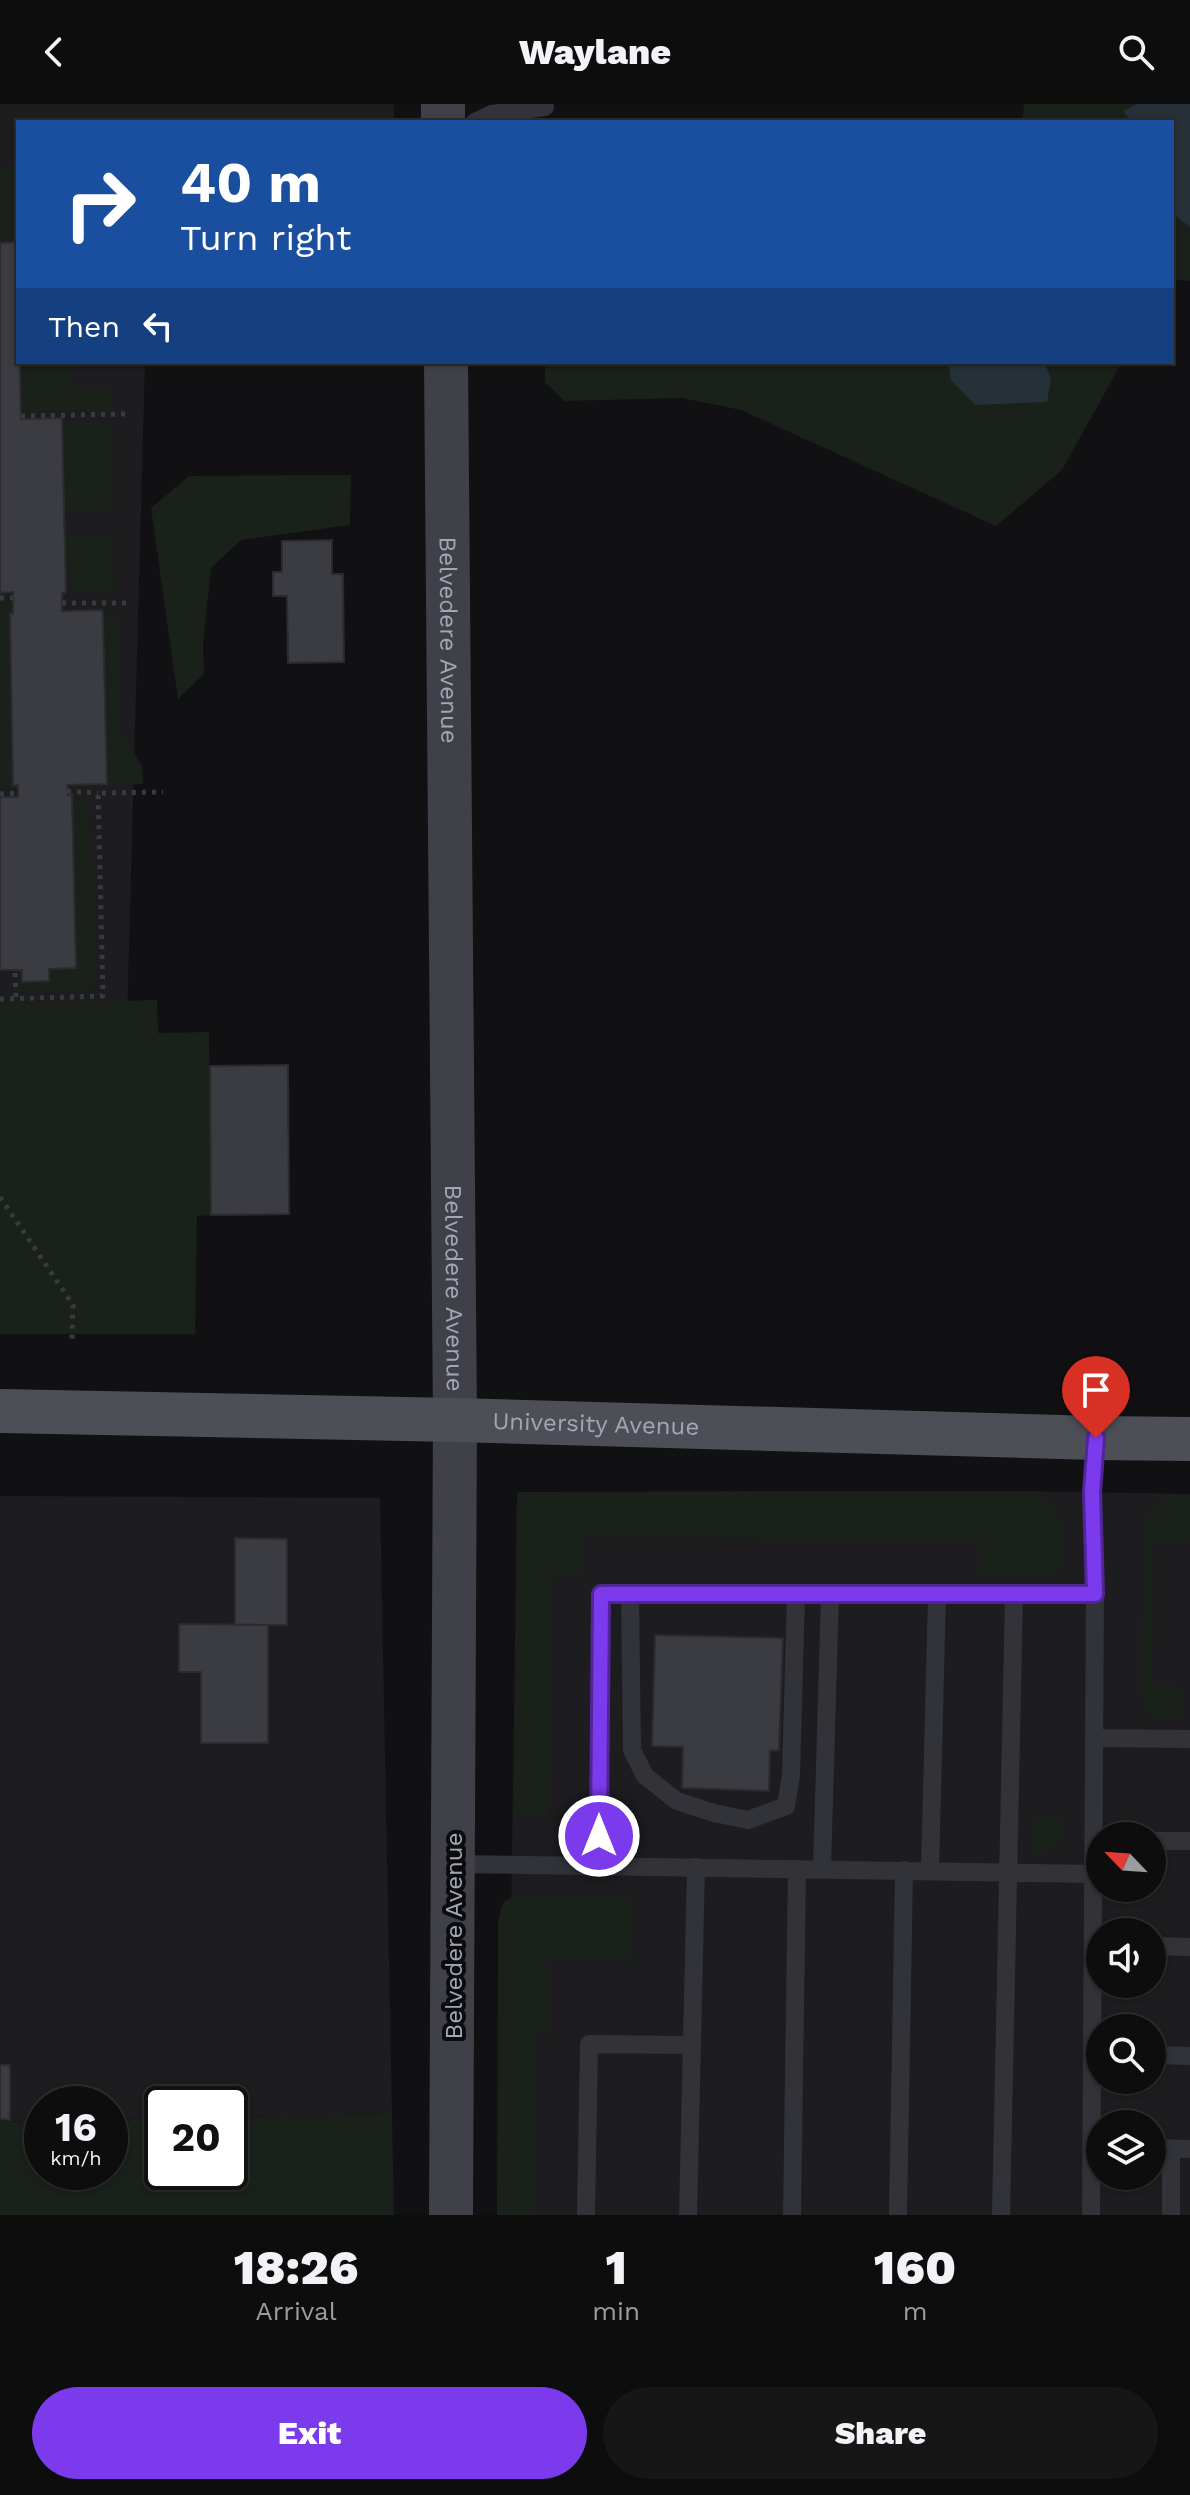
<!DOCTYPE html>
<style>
:root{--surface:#0d0d0e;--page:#161617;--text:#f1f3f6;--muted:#9a9c9e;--line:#2d2d2e;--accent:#7c3aed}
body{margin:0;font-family:"Work Sans",sans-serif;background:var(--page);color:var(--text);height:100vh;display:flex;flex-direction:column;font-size:30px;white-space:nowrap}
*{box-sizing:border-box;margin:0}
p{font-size:26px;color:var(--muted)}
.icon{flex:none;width:44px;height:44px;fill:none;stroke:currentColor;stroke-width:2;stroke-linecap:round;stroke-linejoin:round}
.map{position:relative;height:2111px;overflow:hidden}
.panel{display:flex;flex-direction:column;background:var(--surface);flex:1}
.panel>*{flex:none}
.hud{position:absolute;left:16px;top:16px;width:1158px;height:244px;border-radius:0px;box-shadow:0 2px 6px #0004,0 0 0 2px var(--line);background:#1a4fa0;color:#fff;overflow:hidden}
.needle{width:52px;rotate:295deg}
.buttons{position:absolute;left:1086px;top:1718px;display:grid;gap:16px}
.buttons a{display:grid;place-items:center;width:80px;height:80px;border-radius:50%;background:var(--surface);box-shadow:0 2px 6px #0004,0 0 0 2px var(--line);font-size:40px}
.speed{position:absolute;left:24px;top:1982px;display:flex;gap:16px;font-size:40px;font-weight:700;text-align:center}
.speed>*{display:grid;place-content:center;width:104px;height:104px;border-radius:50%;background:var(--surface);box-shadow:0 2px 6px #0004,0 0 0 2px var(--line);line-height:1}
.speed small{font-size:20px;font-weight:400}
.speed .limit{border:4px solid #111;border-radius:12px;background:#fff;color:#111}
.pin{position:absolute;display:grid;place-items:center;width:68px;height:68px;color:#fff;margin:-82px -34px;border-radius:50% 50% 50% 0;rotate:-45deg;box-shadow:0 0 8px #0007}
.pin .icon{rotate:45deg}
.me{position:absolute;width:88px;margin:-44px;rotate:0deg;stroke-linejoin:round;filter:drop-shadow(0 0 6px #0008)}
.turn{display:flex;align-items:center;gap:28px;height:168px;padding:0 32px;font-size:36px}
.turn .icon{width:104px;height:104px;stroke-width:2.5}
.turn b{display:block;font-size:56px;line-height:68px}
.then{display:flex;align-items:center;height:76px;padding:0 32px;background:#0003;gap:16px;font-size:30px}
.eta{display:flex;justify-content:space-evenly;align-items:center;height:136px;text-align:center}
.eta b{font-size:48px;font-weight:800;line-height:56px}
.action{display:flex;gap:16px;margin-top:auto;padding:16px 32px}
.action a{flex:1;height:92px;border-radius:48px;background:var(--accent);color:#fff;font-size:32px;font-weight:800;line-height:92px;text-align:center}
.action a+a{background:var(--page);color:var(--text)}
header{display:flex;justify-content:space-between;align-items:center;height:104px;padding:0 32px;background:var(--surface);font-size:36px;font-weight:800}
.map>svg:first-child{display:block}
.built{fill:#1d1d20;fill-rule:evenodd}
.green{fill:#19211a}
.water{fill:#263038}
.building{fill:#3a3c41;stroke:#2b2b2f;stroke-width:2}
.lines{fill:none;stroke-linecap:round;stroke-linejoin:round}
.path{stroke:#383a3f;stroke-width:5;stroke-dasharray:4 6;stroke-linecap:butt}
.lane{stroke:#323338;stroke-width:18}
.secondary{stroke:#404148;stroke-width:44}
.primary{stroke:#4d4f57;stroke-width:44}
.route-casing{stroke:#51269a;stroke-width:20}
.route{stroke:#7c3aed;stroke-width:14}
.labels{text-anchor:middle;stroke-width:8;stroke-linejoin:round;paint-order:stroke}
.street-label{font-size:24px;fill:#a1a7b5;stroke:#0c0c0e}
</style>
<header><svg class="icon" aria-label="back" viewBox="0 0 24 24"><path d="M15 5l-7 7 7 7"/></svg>Waylane<svg class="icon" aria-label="search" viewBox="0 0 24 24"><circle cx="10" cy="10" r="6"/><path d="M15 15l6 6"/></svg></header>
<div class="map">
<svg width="1190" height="2111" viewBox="0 0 1190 2111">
<rect width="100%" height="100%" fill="#111113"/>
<!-- built -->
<path class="built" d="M0,0h394v18h-376v240h127l-19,696 -126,270z
M1021,1387l169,3v721h-683l10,-723zM1100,1732h52v52h-52zM1100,1828h52v52h-52zM1100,1924h52v52h-52zM1100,2020h52v52h-52z
M0,1392l380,2 12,616 -162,3v-13h-68v15l-52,1v-16h-68v17l-42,1z"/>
<!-- green -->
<path class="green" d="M1024,0h166v177l-18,-2v-157h-150z
M0,61l18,1v104l-1,-27h-17z
M20,258h53l1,26h38v23l-91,1z
M545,258h577l-60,108 -66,56 -255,-116 -59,-12 -118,3 -19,-19z
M62,318h50l2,88 -50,1z
M351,371l-1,50 -109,15 -30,28 -8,77 1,29 -26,25 -27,-191 38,-32z
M114,429l1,60 -40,1 -1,-21h-8l-2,-38z
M0,498h13v12l-3,1 3,171 -13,5z
M103,511h14l2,106 7,20 16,25 1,18h-36z
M72,690l14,1 4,4 6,182 -9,9 -65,2v-10l26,-1z
M157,896l1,33 51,-1 2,183 -14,1 -2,118h-195v-330h112l1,-3z
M1021,1387l13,2 21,11c7,23 12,50 2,72l-17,2 -60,-1 -1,-37 -397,-2 -1,39h-31l-2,239 -34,-3 3,-321z
M1170,1390h20v46l-37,1 -1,143 29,1v31l-19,3 -15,-7 -7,-18 2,-157 8,-26z
M1030,1714l32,1 2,19c-9,14 -18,15 -34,14z
M517,1789l118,6 -1,61h-87v74l-11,1 -2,180h-37l1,-295 5,-17z
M392,2010l2,101h-394v-93l42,-1v51h68v-52l52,-1v53h68v-55z"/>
<!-- water -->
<path class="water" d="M1137,0h53v123l-18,-14v-91h-40l-9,-11z
M948,258h96l7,16 -4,24 -72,3 -24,-25z"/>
<!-- building -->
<path class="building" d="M17,138l4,177 41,-1 4,175h-4v18l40,-1 1,5 4,169 -40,1 1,10 4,-1 4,174 -27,1v12l-27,1v-12h-22v-173h18v-12l-5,1 -3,-172h3v-22l-13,1v-350z
M332,436v34h11l1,88 -56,1 -1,-67h-14v-24h9v-31z
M288,961l1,149 -78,1 -1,-149z
M235,1434l52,1v86h-52z
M179,1520l89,1v118h-67v-71h-22z
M655,1531l128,3 -4,112 -9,1 -1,40 -87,-3 1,-41 -31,-1z
M0,1961h10v55l-10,-1z"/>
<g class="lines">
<!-- path -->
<path class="path" d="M17,171h1
M21,312l106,-2
M0,494h13
M62,499h70
M67,687l31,2
M0,690l18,-1
M15,869l1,25
M0,895l103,-3 -5,-203 65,-1
M0,1093l73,108 -1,35"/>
<!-- lane -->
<path class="lane" d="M475,18l17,-8 53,-7
M630,1490l2,156 13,26 32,25 37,12 34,7 38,-14 5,-31 5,-181
M1095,1634l95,1
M1152,1737h38
M455,1760l639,10
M599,1762l2,-272h494
M822,1765l8,-275
M930,1767l7,-276
M1152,1842l38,1
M1152,1951l38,1
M1152,2044l38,1
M586,2111l3,-171 103,1
M688,2111l8,-348
M792,2111l5,-346
M898,2111l6,-345
M1001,2111l13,-621
M1091,2111l4,-621 -3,-102 4,-54
M1171,2111v-66"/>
<!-- secondary -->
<g class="secondary">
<path d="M443,0v18"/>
<path id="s1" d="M446,258l9,1058 -4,795"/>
</g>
<!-- primary -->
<path class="primary" id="s2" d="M0,1307l455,9 641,18 94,1"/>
</g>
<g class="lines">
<defs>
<path id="route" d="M599,1732l2,-242h494l-3,-102 4,-54"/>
</defs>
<!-- route casing -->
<use href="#route" class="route-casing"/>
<!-- route -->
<use href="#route" class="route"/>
</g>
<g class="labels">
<!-- street labels -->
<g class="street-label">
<text dy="8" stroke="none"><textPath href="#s1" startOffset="278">Belvedere Avenue</textPath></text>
<text dy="8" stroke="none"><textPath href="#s1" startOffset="926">Belvedere Avenue</textPath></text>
<text dy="8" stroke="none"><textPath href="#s2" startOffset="596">University Avenue</textPath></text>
<text transform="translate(454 1832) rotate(-90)" y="8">Belvedere Avenue</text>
</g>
</g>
</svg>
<div class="buttons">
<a><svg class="needle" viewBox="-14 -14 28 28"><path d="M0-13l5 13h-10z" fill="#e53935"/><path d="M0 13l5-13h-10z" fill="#9a9c9e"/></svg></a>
<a><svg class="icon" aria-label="sound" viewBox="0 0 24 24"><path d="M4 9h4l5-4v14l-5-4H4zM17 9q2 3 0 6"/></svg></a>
<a><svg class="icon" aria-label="search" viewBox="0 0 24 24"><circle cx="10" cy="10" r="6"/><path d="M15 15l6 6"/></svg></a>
<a><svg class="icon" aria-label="layers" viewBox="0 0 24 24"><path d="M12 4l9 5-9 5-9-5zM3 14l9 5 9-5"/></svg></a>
</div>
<div class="speed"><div>16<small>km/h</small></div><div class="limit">20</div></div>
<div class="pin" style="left:1096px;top:1334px;background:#d93025"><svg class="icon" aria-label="arrive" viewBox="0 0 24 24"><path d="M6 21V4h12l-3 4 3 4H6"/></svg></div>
<svg class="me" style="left:599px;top:1732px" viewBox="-20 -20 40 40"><circle r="17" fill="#7c3aed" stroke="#fff" stroke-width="3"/><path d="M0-11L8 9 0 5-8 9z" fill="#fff"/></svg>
<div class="hud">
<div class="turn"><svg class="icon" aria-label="right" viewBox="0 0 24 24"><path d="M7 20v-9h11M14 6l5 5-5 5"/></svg><div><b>40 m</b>Turn right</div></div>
<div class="then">Then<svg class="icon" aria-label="left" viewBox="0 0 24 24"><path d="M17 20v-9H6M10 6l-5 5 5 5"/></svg></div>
</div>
</div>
<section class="panel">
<div class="eta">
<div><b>18:26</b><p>Arrival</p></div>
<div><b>1</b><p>min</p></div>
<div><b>160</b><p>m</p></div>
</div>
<div class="action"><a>Exit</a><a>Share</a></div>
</section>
